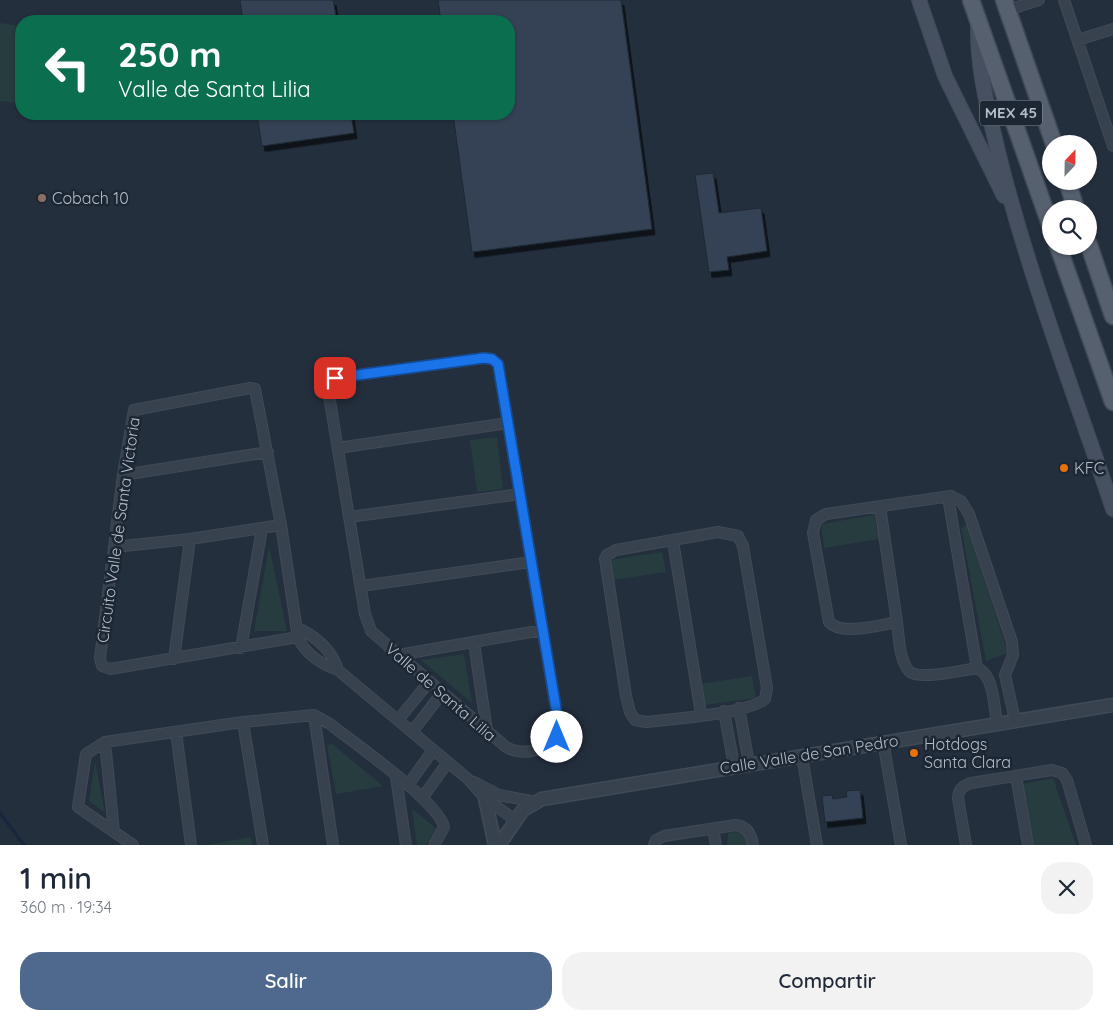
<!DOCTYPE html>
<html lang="es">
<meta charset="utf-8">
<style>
:root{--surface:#fff;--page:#f2f2f3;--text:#1f2937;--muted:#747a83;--accent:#4f688e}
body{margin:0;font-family:Quicksand,sans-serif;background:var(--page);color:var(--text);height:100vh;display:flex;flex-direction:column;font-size:19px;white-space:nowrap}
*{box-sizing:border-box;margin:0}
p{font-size:16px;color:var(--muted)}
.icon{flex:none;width:28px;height:28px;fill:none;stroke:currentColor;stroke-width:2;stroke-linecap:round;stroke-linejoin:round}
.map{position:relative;height:845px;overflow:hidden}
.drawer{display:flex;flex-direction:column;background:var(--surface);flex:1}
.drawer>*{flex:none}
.banner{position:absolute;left:15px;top:15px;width:500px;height:105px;border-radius:20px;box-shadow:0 1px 4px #0004;background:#0b6e4f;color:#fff;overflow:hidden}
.needle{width:32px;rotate:22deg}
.tools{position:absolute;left:1042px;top:135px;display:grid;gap:10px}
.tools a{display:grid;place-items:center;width:55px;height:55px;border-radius:50%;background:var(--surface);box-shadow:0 1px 4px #0004;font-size:25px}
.pin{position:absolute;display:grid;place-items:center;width:42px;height:42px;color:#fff;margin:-21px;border-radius:10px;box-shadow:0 2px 8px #0006}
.me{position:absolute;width:55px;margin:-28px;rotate:0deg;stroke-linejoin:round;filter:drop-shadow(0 0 4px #0008)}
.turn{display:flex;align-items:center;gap:18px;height:105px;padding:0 20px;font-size:22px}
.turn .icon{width:65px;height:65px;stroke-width:2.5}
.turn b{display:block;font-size:35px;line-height:42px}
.round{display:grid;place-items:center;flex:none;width:52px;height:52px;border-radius:20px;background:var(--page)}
.summary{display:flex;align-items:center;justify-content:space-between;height:85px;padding:0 20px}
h1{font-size:30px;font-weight:600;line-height:38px}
.button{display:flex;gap:10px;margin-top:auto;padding:10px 20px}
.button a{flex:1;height:58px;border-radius:20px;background:var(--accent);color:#fff;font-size:20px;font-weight:600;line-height:58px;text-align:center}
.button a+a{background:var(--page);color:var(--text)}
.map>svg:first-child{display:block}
.green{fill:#263c3f}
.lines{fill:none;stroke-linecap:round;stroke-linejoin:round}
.stream{stroke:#17263c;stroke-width:3}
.building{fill:#364354;stroke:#1f2835;filter:url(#shadow)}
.minor-casing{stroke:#414a57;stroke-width:12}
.tertiary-casing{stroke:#414a57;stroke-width:15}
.secondary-casing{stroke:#414a57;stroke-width:16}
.primary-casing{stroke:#414a57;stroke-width:19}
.minor{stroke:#38414e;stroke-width:10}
.tertiary{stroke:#38414e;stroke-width:12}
.secondary{stroke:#465061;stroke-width:14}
.primary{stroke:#56606e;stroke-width:16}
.route-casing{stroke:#114b97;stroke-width:12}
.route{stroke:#1a73e8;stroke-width:9}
.education-dot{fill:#8d6e63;stroke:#1d2633;stroke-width:2}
.food-dot{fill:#e8710a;stroke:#1d2633;stroke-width:2}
.labels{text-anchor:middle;stroke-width:5;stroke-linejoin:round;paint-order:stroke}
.shield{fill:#1d2633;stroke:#878f9c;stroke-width:1}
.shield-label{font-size:15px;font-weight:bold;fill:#b4bcc9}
.poi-label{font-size:16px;fill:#b4bcc9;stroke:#1d2633;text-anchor:start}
.street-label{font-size:16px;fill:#b4bcc9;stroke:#1d2633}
</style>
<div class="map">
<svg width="1113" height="845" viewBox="0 0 1113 845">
<defs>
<filter id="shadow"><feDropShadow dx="3" dy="5.5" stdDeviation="0" flood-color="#0009"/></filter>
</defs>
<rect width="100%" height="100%" fill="#242f3e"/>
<!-- green -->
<path class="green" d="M0,23l21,3v78l-21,-3z
M497,437l6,52 -26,3 -7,-52z
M874,515l5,24 -55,9 -3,-24z
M967,525l41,128 -22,8 -25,-133z
M269,546l18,85h-33z
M662,552l4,20 -53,8 -3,-20z
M464,654l8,49 -51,-43z
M752,676l4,22 -52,7 -3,-21z
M332,744l51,42 -47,8 -9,-49z
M95,761l10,52 -16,-12z
M1053,778l23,67h-42l-11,-61z
M412,809l24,19 -10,17h-9z
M741,831l5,3 1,11h-20l1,-12z
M251,837l2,8h-46z"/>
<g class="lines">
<!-- stream -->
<path class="stream" d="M0,813l24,32"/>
</g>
<!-- building -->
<path class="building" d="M240,0h93l4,21h-94z
M438,0h183l31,229 -180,23 -19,-138h56v-93h-68z
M257,114h94l3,19 -92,13z
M713,173l6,40 42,-5 6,43 -40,6 2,13 -20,2 -14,-97z
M860,790l3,28 -38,4 -3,-26 10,-1 1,4 14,-2 -1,-6z"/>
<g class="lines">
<defs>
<path id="minor" d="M1064,0l49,146
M1008,10l31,-10
M1078,40l35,-11
M484,358l8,1 6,5 60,357 1,9 -5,12c-16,9 -32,14 -48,5l-135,-116 -6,-17 -37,-225 1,-8 6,-3z
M338,448l170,-25
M123,475l145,-23
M948,497l29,171
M880,507l17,115
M349,517l171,-23
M718,532l20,4 5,10 24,142 -2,11c-18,15 -93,20 -119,23l-11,-2 -5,-8 -4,-16 -21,-137 2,-4 9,-5z
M673,541l28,173
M114,547l76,-8 91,-14
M361,586l170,-24
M296,627c19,9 36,23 42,43
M298,637l-188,32 -8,-3 -2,-8 23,-183 11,-65 116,-22 5,1 26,136 17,112c6,16 24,28 40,33l130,109 17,19 30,22
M474,643l13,88
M241,648l21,-119
M398,655l145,-25
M174,659l16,-120
M739,708l10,55
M724,711l10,55
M314,715l19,130
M398,720l31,-38
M243,722l20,123
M997,723c-3,-16 -3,-49 -20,-55 -14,2 -58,13 -68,3 -10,-11 -10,-35 -12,-49 -18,3 -56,14 -68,0l-16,-89 3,-13 10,-6 125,-18 10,5 8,13 43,128 1,13 -8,20 10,45
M176,732l15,113
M412,732l30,-39
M883,741l18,104
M105,742l9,90
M802,756l15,89
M1016,776l12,69
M396,777l10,68
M474,782l25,13 37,7
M408,785l25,-35
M423,797l25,-35
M713,829l3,16
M133,845l-55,-38 8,-53 19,-12 138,-20 71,-7 16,9c25,20 108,77 114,103l-10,18
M654,845l2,-5 8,-4 72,-11c12,2 15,9 17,20
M966,845l-8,-47c1,-9 4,-12 13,-15l81,-13 10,3 5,7 19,65"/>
<path id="tertiary" d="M485,798l10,47
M499,845l24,-35 19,-11 571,-94"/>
<path id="secondary" d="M919,0l26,76 59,120
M978,25c-1,46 11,87 21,131 30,120 75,236 114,353"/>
<path id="primary" d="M971,0l80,227
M1004,0l50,144
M1067,181l9,28
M1089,245l24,71
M1058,246l55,156"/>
</defs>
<!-- minor casing -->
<use href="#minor" class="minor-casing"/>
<!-- tertiary casing -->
<use href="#tertiary" class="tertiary-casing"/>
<!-- secondary casing -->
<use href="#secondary" class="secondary-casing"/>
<!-- primary casing -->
<use href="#primary" class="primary-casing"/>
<!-- minor -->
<use href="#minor" class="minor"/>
<!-- tertiary -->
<use href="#tertiary" class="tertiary"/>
<!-- secondary -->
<use href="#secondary" class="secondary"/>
<!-- primary -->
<use href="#primary" class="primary"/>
</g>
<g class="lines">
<defs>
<path id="route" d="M335,378l149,-20 8,1 6,5 60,356 -1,17"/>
</defs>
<!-- route casing -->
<use href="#route" class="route-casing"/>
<!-- route -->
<use href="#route" class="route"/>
</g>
<!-- markers -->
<circle class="education-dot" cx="42" cy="198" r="5"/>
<g class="food-dot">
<circle cx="1064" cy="468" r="5"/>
<circle cx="914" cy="753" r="5"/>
</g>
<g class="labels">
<!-- shield labels -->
<rect class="shield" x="980" y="100.5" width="62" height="25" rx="4"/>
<g class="shield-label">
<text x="1011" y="118">MEX 45</text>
</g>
<!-- poi labels -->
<g class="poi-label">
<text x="52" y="204">Cobach 10</text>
<text x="1074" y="474">KFC</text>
<text x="924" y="750">Hotdogs<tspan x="924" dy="18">Santa Clara</tspan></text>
</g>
<!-- street labels -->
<g class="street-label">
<text transform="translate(118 530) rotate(-82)" y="6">Circuito Valle de Santa Victoria</text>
<text transform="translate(441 692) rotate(41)" y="6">Valle de Santa Lilia</text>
<text transform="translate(809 754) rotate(-9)" y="6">Calle Valle de San Pedro</text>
</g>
</g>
</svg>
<div class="tools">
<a><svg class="needle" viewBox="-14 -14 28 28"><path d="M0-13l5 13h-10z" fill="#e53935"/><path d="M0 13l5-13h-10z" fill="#747a83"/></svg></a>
<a><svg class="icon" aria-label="search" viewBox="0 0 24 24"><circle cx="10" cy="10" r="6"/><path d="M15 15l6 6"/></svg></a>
</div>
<div class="pin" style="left:335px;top:378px;background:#d93025"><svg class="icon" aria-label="arrive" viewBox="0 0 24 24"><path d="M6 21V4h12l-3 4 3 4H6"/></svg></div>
<svg class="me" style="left:557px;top:737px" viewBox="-20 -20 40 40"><circle r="19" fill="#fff"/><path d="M0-13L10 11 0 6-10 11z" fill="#1a73e8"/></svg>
<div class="banner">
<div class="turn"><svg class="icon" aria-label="left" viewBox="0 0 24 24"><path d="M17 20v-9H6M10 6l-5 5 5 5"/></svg><div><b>250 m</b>Valle de Santa Lilia</div></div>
</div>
</div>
<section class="drawer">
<div class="summary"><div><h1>1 min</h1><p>360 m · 19:34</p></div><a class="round"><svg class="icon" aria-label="close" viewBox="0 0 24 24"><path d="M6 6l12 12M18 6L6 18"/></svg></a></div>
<div class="button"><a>Salir</a><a>Compartir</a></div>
</section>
